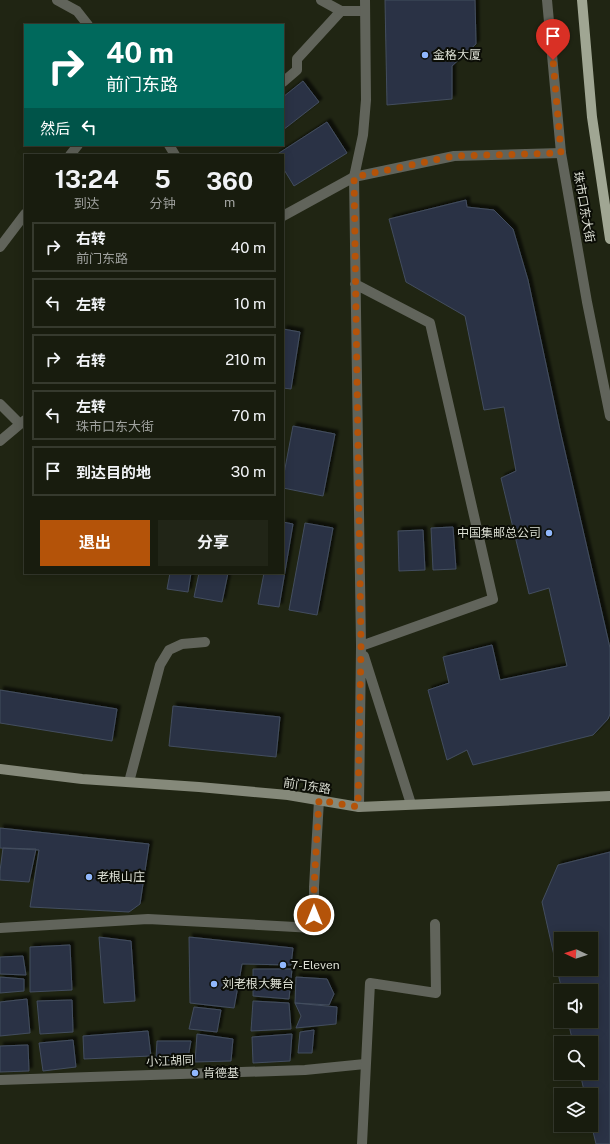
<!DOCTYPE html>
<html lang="zh">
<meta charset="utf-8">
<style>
:root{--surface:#181c0e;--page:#212517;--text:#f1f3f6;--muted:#9fa19e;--line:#363a2e;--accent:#b45309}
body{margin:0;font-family:"Public Sans","Noto Sans SC",sans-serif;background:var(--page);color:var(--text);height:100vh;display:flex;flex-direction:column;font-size:15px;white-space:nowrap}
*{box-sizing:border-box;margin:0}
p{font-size:13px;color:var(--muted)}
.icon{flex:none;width:22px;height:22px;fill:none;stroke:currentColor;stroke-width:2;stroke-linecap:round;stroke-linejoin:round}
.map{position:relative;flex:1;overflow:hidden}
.details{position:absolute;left:24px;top:154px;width:260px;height:420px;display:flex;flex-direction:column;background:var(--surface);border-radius:0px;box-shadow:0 2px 10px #0003,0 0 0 1px var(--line)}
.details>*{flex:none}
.guide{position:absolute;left:24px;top:24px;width:260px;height:122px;border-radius:0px;box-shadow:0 2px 10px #0003,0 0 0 1px var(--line);background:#00695c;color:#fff;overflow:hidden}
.needle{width:26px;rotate:274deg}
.buttons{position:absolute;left:554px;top:932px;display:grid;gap:8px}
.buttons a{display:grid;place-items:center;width:44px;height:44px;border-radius:0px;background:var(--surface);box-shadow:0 2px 10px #0003,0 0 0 1px var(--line);font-size:20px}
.pin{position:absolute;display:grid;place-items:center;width:34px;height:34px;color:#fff;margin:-41px -17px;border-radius:50% 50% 50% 0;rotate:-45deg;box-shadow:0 0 4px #0007}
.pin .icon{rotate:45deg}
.me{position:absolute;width:44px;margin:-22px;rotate:0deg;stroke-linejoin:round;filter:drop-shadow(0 0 3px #0008)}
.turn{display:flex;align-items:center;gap:14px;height:84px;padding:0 16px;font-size:18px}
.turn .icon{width:52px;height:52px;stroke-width:2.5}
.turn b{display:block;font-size:28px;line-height:34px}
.then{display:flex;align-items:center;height:38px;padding:0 16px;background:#0003;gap:8px;font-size:15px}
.eta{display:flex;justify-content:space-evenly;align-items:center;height:68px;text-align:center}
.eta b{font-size:24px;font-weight:700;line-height:28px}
.primary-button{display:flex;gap:8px;margin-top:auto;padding:8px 16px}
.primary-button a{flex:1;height:46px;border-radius:0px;background:var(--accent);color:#fff;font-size:16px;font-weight:700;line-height:46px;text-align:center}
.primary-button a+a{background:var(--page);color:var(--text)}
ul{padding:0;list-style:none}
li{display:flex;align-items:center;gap:12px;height:50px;margin:0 8px 6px;padding:0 8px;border:2px solid var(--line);border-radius:0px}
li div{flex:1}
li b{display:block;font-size:15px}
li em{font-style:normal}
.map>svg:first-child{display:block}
.building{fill:#2a3344;stroke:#434d5f;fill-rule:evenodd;filter:url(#shadow)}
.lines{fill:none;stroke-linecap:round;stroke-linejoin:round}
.service{stroke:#61645b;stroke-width:10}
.pedestrian{stroke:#61645b;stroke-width:10}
.minor{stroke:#61645b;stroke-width:10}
.tertiary{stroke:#61645b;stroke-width:10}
.secondary{stroke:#85897a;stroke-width:10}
.primary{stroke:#a0a693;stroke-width:10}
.route{stroke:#b45309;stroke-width:7;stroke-dasharray:0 12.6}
.poi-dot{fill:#91b8fd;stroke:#0b0d06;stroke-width:1.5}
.labels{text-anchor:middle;stroke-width:4;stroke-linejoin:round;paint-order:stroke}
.poi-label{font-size:12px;fill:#dcdfd4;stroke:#0b0d06;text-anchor:start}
.street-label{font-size:12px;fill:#dcdfd4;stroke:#0b0d06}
</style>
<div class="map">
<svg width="610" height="1144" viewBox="0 0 610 1144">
<defs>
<filter id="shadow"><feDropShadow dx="3.5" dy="-3.5" stdDeviation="1" flood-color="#0009"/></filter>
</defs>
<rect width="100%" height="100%" fill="#202513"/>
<!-- building -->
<path class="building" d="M385,0h90l1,44 -24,22v33l-65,6z
M303,81l16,21 -36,28v-33z
M327,122l20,31 -53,33 -11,-18v-13h-7z
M466,200l1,7 27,3 19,19 15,51 32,150 50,218v66l-2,5 -15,16 -120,30 -6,-15 -20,10 -19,-70 21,-7 -6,-26 49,-12 8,35 67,-14 -18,-78 -20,6 -28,-116 15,-7 -12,-64 -20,3 -19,-94 -59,-34 -17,-63z
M283,329l17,3 -9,57 -8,-1z
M293,426l42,8 -12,62 -40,-8v-9z
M283,522l10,2 -14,83 -21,-3 6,-31h19z
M305,523l28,5 -16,87 -28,-5z
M453,527l3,42 -23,1 -2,-42z
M423,530l2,40 -26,1 -1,-40z
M170,573h21l-3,19 -21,-3z
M199,573h29l-6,29 -28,-5z
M0,690l117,19 -5,32 -112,-18z
M173,706l107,11 -4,40 -107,-11z
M0,828l149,16 -9,60 -11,8 -99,-5 9,-57 -39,-2z
M3,848l33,1 -7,33 -29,-2v-9z
M610,852v292h-14l-5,-21v-28h-6l-5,-22h11v-30h-18l-5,-22h23v-30h-29l-20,-89 16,-37zM561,939h30v30h-30z
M99,937l32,4 4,60 -31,2z
M189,937l104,11 -2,17 -49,-1 -8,44 -44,-5z
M70,945l2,45 -42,2v-45z
M23,956l3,19 -26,-1v-17z
M253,969h39l-3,30 -36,-3z
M0,977l24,2v12l-24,2z
M296,977l31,2 7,15 -5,11 -34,-2z
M27,999l3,34 -30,3v-34z
M72,1000l1,32 -33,2 -3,-33z
M253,1001l36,2 2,26 -40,2z
M295,1003l42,4 -1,17 -40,4 5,-12z
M194,1007l27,3 -4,22 -28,-3z
M314,1030l-2,23h-14l2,-21z
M148,1031l3,25 -67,3 -1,-23z
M197,1034l36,5 -2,22 -36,1z
M292,1034l-2,27 -37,2 -1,-26z
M73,1040l3,27 -33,4 -4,-28z
M157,1041h34l-4,22 -31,-4z
M28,1045l1,26 -29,1v-26z"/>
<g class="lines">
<!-- service -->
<path class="service" d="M57,0l20,11 11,14
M321,0l20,11
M283,82l14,-12v-11l44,-48h24
M169,145l6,10
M70,155l8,-10
M283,216l71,-39
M0,247l25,-33
M0,404l20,20
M0,441l25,-21
M129,782l31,-117 9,-15 13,-6 23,-2
M0,928l148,-9 166,9v-41l5,-87"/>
<!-- pedestrian -->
<path class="pedestrian" d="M0,1080l305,-10 60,-6"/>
<!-- minor -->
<path class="minor" d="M354,177l100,-21 107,-3
M355,284l75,39 63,276 -132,47
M364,656l47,148
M359,807l2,-161 -7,-469 9,-42 3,-35 -1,-100
M362,1144l8,-161 66,10 -1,-69"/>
<!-- tertiary -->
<path class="tertiary" d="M547,0l14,153 26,149 23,114"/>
<!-- secondary -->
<path class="secondary" d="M0,769l82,10 117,8 89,8 71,12 251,-11"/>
<!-- primary -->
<path class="primary" d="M582,0l10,117 18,122"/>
</g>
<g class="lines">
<!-- route -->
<path class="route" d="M314,915v-28l5,-87 39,7 3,-161 -7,-469 100,-21 107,-3 -8,-93"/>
</g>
<!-- markers -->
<g class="poi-dot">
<circle cx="425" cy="55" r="4"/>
<circle cx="549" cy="533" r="4"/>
<circle cx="89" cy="877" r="4"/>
<circle cx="283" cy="965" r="4"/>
<circle cx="214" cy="984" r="4"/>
<circle cx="195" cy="1073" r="4"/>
</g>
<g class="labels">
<!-- poi labels -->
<g class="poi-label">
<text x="433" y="59">金格大厦</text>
<text x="541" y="537" text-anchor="end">中国集邮总公司</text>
<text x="97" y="881">老根山庄</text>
<text x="291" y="969">7-Eleven</text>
<text x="222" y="988">刘老根大舞台</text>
<text x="203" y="1077">肯德基</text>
</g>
<!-- street labels -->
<g class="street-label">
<text transform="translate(584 207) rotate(80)" y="4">珠市口东大街</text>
<text transform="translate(307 786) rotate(8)" y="4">前门东路</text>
<text transform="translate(170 1061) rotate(-2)" y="4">小江胡同</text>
</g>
</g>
</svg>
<div class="buttons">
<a><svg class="needle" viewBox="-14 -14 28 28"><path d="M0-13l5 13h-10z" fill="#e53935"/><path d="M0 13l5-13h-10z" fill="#9fa19e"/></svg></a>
<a><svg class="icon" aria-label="sound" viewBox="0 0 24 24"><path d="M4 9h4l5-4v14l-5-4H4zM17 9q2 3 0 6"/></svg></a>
<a><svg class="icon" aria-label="search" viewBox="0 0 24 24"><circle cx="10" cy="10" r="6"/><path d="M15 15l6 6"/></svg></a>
<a><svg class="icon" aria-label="layers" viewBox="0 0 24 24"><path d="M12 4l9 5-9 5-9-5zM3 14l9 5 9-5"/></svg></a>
</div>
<div class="pin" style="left:553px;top:60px;background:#d93025"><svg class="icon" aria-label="arrive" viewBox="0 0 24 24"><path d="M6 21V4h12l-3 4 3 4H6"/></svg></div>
<svg class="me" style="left:314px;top:915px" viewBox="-20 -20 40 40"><circle r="17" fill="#b45309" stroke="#fff" stroke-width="3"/><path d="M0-11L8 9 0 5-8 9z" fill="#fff"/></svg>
<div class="guide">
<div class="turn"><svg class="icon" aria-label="right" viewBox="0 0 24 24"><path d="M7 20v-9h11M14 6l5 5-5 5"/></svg><div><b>40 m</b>前门东路</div></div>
<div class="then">然后<svg class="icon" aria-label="left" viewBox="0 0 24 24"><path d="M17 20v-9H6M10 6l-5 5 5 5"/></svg></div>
</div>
<section class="details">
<div class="eta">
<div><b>13:24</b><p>到达</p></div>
<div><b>5</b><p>分钟</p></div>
<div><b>360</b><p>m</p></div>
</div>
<ul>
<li><svg class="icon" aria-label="right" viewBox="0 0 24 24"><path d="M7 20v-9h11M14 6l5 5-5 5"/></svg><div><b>右转</b><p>前门东路</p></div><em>40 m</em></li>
<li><svg class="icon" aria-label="left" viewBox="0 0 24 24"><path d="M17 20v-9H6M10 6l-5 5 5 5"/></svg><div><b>左转</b></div><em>10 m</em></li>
<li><svg class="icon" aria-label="right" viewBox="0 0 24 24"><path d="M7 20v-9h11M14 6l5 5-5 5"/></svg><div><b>右转</b></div><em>210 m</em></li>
<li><svg class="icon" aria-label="left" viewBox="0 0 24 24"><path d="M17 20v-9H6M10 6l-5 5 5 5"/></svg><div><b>左转</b><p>珠市口东大街</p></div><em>70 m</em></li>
<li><svg class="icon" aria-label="arrive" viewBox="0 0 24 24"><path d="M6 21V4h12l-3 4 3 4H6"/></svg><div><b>到达目的地</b></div><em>30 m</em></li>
</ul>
<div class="primary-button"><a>退出</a><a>分享</a></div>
</section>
</div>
